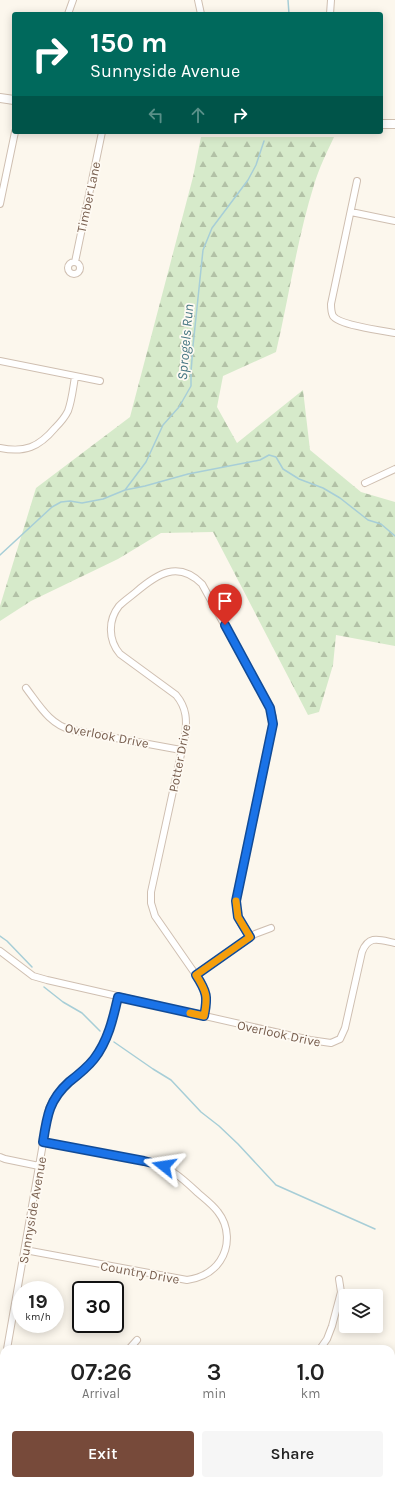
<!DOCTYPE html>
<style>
:root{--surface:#fff;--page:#f6f6f6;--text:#222;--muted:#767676;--accent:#774a3a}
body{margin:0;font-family:Karla,sans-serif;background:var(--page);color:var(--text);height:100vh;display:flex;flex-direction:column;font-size:15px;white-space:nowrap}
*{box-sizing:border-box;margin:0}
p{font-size:13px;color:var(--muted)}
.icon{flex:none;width:22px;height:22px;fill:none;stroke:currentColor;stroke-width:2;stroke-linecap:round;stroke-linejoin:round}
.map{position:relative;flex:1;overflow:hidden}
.panel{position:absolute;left:0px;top:1345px;width:395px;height:140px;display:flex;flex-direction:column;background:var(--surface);border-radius:12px 12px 0 0;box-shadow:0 2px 10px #0003}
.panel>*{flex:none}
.top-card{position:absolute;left:12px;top:12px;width:371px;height:122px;border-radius:4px;box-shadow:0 2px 10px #0003;background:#00695c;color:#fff;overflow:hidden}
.tools{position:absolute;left:339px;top:1289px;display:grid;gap:8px}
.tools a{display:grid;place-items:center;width:44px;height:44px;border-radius:4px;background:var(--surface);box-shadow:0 2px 10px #0003;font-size:20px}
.speed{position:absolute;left:12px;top:1281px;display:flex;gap:8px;font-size:20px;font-weight:700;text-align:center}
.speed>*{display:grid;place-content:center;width:52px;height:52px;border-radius:50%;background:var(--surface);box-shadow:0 2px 10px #0003;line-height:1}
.speed small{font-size:10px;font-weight:400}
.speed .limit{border:2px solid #111;border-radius:6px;background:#fff;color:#111}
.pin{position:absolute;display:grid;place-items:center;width:34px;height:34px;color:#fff;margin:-41px -17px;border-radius:50% 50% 50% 0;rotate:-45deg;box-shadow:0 0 4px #0007}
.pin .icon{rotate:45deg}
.me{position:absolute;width:44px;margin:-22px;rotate:285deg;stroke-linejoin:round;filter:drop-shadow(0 0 3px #0008)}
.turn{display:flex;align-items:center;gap:14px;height:84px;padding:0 12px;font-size:18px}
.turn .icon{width:52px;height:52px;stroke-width:2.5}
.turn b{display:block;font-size:28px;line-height:34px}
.lanes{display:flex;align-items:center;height:38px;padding:0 12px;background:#0003;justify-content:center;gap:20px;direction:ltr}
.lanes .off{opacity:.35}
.eta{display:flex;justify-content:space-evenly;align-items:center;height:68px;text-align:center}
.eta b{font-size:24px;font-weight:600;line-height:28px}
.cta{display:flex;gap:8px;margin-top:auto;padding:8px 12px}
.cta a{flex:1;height:46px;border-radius:4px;background:var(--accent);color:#fff;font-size:16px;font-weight:600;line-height:46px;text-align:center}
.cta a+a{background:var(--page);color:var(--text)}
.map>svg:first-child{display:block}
.forest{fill:url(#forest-firs)}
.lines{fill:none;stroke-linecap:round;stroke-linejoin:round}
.stream{stroke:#a7ced7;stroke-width:1.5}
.minor-casing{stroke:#cfbfb1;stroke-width:8}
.tertiary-casing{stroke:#cfbfb1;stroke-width:10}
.minor{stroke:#fff;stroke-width:6}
.tertiary{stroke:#fff;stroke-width:8}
.route-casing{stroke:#114b97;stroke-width:10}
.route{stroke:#1a73e8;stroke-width:7}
.slow{stroke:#f59e0b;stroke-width:7}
.labels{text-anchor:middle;stroke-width:3.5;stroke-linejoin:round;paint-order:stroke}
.street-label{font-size:13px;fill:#785f4f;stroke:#fefaf3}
.water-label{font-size:14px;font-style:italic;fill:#467783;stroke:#fefaf3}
</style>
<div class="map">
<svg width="395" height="1485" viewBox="0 0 395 1485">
<defs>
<pattern id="forest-firs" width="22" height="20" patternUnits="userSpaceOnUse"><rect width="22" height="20" fill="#d6eaca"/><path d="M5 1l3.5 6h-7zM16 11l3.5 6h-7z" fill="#b2c1a6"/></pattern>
</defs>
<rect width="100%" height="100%" fill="#fcf7ed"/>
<!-- forest -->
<path class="forest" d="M201,137h133c-7,15 -15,31 -20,48 -17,54 -25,112 -38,167l-53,24 -6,31 20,36 66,-53 7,60 51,42 34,10v144l-59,-11 -3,30 -14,47 -11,3 -95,-183 -52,1 -43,26 -87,42 -31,20v-15l36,-118 94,-71 63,-240z"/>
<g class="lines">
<!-- stream -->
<path class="stream" d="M288,0l1,14
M125,490l20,-4 43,-12 72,-14 9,-5 7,2 7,12 16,10 24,9 17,10 28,22 13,4 14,12
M0,555l52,-48 9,-5 9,-1 12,2 21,-4 22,-9 21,-28 17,-37 16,-18 12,-21v-14l2,-26 10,-96 9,-22 36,-48 8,-15 8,-24
M0,936l7,5 25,26
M44,987l19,15 19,11 18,18
M114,1042l39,27 18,11 30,32 18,14 19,18 38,41 99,44"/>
<defs>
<path id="minor" d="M198,0l3,14
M68,14l5,-14
M330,14l1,-14
M357,181l-26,123c0,4 0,8 2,12 6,9 50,15 62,17
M0,204l15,-72
M351,212l44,9
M68 268a6 6 0 1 1 12 0a6 6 0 1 1-12 0Z
M75,262l27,-130
M0,361l100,20
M0,448c25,5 39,-1 55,-20 5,-5 10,-11 13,-17 4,-11 5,-23 7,-34
M365,483l30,-14
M26,688c13,17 24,37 46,42l109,20
M0,951l33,25 14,4 263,60 21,3 9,-4 5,-11 17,-76c7,-18 18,-12 33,-9
M196,975l-41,-59 -4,-13v-11l34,-156c2,-15 2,-28 -9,-41l-56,-41c-12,-14 -12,-34 -1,-48 5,-5 11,-9 17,-14 21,-18 42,-32 66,-8l68,124 3,9 -1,14 -36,170c-1,15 6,25 14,36
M204,1016c4,-19 3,-24 -8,-41l59,-41 16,-6
M0,1157l5,2 34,7
M25,1250l162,30c14,-2 25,-7 33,-19 10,-15 9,-35 -2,-49 -5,-7 -13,-13 -20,-19 -18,-17 -29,-27 -54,-32l-101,-19
M7,1349l42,-240c8,-21 27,-30 41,-45 18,-19 22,-43 28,-67
M129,1349l8,-9
M320,1349l7,-10 5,-13 9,-34 -2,-13
M0,1390l4,-23
M391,1414l4,1
M0,1438l4,1
M113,1481l4,4
M201,1481l2,4
M97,1485l4,-4"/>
<path id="tertiary" d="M0,98l14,2
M381,124h14"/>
</defs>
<!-- minor casing -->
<use href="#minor" class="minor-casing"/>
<!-- tertiary casing -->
<use href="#tertiary" class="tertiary-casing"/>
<!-- minor -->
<use href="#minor" class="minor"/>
<!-- tertiary -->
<use href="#tertiary" class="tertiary"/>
</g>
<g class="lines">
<defs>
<path id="route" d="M164,1166l-20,-5 -101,-19c4,-26 6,-42 26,-60 9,-7 18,-14 25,-23 14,-18 19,-40 24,-62l86,19c4,-19 3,-24 -8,-41l54,-38 -12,-20 -2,-16 37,-177 -3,-16 -45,-83"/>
</defs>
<!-- route casing -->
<use href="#route" class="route-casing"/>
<!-- route -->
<use href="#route" class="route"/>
<!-- slow -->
<path class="slow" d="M190,1013l14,3c4,-19 3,-24 -8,-41l54,-38 -12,-20 -2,-16"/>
</g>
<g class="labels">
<!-- street labels -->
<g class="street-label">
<text transform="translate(88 197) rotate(-78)" y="5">Timber Lane</text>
<text transform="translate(107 735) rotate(11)" y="5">Overlook Drive</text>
<text transform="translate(179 758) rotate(-79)" y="5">Potter Drive</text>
<text transform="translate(279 1033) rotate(12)" y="5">Overlook Drive</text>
<text transform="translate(32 1210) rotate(-80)" y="5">Sunnyside Avenue</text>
<text transform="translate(140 1272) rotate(10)" y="5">Country Drive</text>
</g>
<!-- water labels -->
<g class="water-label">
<text transform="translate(185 342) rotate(-85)" y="5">Sprogels Run</text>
</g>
</g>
</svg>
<div class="tools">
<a><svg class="icon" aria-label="layers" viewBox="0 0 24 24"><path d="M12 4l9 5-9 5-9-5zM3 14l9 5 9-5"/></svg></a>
</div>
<div class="speed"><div>19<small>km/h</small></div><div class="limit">30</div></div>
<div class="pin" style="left:225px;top:625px;background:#d93025"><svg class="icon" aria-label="arrive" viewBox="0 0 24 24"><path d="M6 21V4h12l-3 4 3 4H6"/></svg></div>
<svg class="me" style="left:164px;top:1166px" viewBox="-20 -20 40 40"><path d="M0-17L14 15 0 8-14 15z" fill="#1a73e8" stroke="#fff" stroke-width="4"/></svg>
<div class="top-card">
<div class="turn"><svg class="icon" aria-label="right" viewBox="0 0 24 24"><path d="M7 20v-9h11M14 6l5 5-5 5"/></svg><div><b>150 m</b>Sunnyside Avenue</div></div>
<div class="lanes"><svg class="icon off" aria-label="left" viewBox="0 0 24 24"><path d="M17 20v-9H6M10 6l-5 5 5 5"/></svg><svg class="icon off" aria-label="ahead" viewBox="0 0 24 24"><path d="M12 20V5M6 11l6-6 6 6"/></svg><svg class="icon" aria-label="right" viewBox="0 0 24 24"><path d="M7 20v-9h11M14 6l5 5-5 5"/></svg></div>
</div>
<section class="panel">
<div class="eta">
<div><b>07:26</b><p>Arrival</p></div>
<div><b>3</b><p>min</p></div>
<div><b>1.0</b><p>km</p></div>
</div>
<div class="cta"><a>Exit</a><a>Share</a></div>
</section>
</div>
